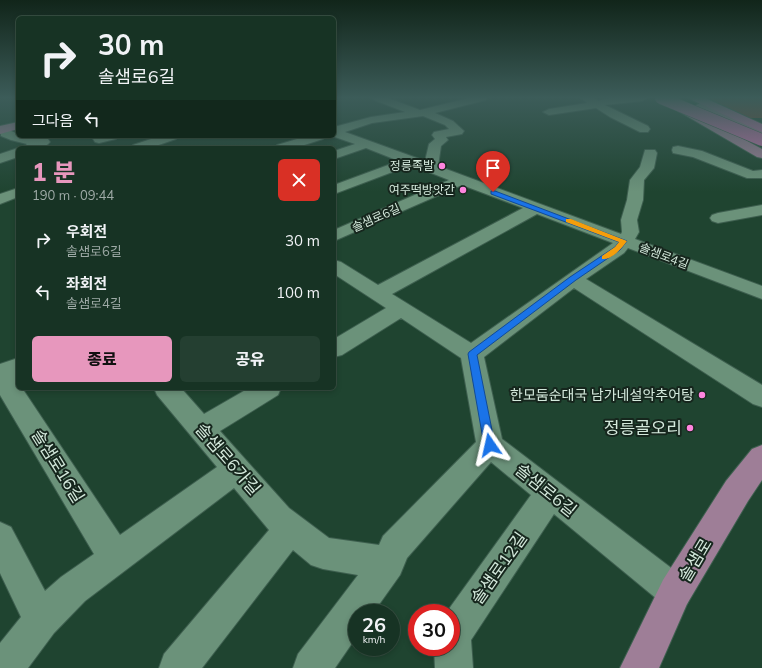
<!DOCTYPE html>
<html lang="ko">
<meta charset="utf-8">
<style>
:root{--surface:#173324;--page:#243f31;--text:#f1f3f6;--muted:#9eaaa6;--line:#364e41;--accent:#e797bd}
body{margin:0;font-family:Mulish,"Noto Sans KR",sans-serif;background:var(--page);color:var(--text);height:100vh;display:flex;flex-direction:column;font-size:15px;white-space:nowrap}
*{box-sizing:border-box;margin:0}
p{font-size:13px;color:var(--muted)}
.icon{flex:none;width:22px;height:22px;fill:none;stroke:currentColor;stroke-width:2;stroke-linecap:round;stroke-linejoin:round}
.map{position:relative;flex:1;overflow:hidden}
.details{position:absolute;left:16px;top:146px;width:320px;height:244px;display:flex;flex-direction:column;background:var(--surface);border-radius:6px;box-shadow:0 2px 6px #0003,0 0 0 1px var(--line)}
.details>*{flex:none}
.guide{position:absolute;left:16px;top:16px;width:320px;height:122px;border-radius:6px;box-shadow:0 2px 6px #0003,0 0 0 1px var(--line);background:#173324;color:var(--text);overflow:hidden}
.speed{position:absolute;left:348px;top:604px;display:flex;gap:8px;font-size:20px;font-weight:700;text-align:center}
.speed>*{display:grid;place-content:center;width:52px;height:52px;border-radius:50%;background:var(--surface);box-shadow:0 2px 6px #0003,0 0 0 1px var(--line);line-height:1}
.speed small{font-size:10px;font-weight:400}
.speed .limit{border:6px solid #d22;background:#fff;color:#111}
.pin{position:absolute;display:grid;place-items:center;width:34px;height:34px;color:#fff;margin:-41px -17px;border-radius:50% 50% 50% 0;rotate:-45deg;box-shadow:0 0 4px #0007}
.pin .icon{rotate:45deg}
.me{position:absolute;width:44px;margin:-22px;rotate:349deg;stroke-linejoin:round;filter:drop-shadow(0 0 3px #0008)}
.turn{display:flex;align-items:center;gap:14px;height:84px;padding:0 16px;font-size:18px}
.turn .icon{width:52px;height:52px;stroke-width:2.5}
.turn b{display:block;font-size:28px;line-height:34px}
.then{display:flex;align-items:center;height:38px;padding:0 16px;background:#0003;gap:8px;font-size:15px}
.round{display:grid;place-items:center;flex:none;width:42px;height:42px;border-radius:6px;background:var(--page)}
.headline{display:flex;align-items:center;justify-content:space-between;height:68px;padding:0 16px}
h1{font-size:24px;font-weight:800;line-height:30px;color:var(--accent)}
.cta{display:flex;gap:8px;margin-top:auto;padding:8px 16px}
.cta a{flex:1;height:46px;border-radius:6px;background:var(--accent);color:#111;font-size:16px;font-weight:800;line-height:46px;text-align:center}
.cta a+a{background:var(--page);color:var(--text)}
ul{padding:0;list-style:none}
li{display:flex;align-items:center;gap:12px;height:52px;padding:0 16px}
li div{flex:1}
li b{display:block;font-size:15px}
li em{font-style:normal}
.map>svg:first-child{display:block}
.green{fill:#734333}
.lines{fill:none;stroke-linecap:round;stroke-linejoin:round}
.minor-casing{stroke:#3e5f4f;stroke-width:2}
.major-casing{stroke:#3e5f4f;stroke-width:2}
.highway-casing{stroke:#3e5f4f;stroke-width:2}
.minor{fill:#6b927a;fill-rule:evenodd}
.major{fill:#9e7e97;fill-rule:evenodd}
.highway{fill:#c070aa;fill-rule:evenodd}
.highway-bridge-casing{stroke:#3e5f4f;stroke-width:13;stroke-linecap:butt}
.highway-bridge{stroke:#c070aa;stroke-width:12}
.route{fill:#1a73e8;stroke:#114b97}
.slow{fill:#f59e0b}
.poi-dot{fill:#ff85df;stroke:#16261d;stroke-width:1.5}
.labels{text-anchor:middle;stroke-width:4;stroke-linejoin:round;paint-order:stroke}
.far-poi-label{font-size:12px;fill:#d4e9dc;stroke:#16261d;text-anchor:end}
.far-street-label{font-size:12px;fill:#d4e9dc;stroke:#16261d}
.poi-label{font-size:14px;fill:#d4e9dc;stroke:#16261d;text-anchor:end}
.near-poi-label{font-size:17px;fill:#d4e9dc;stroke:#16261d;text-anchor:end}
.near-street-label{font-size:17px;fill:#d4e9dc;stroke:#16261d}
</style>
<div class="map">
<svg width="762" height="668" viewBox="0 0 762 668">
<rect width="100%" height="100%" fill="#1f4430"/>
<!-- green -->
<path class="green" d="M706,98h56v20h-13z"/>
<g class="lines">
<defs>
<path id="minor" d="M373,98h15l32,12 49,-12h18l-1,2 -51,13 18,8 11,10 -2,3 -16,3 2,3 -7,6 -3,20 183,68 1,-2 -1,-12 6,-20 3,-20 10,-13 5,-17h10l2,3 -3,15 -10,12 -1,20 -6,20 2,12 -4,7 127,47v13l-134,-51 -4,5 -38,26 176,106v22l-9,-3 -179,-116 -90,69 18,82 185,141 5,12 -5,12 -12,5 -12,-5 -109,-90 -83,126 2,28h-38l-1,-21h17v-34h-5l85,-118 -40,-33 -84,96 -7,17 -27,38h-16v23l-22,32h-42l5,-14 60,-79 -35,-6 -12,-4 -18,-15 -91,118h-43l5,-14 105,-124 -35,-42 -149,113 -31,32 -26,35h-28v-25l21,-26 -21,-44v-51l11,5 34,64 16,-14 33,-23 -94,-159v-31l18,-6v18l-3,1 3,5v6h4l98,147 97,-68 -60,-72 -3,-7h27l23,26 45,-26h32l-3,7 -58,36 69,77 40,30 50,7 4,-9 93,-94 -15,-84 -60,-40 -59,37 -8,2v-18l52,-31 -52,-34v-14l7,2 37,23 145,-77 -61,-23 -128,56v-11l115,-50 -38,-15 -77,29v-9l65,-24 -33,-13 -32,11v-8l21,-7 -23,-8h2v-9l37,-10 34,-5 -31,-12zM423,116l22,9 4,4 -15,3 -2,3 3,4 -6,5 -4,17 -80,-29 27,-9zM537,214l76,29 -142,100 -79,-49z
M581,98h13l5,3 1,-1 10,-2h37l-5,3 -37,4 43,21 2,3 -2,3h-8l-30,-15 -14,-9 -47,7 -6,-3 6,-3 38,-6z
M0,126l18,8v2l30,3 2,3c-6,8 -19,6 -28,6l5,-4 -16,-4 -10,-4z
M95,136h23l-2,3 -17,4 -4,-1 -2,-3z
M160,136h18l-2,3 -26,9h-18l1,-3z
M307,136h18l-2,3 -28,9h-19l1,-3z
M678,146l24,5 51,20 9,-1v8h-15l-54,-21 -20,-4 -1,-3 1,-3z
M18,148v9l-18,6v-9z
M18,188v9l-18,7v-10z
M762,205v10l-44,8 -6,-2 -2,-3 2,-3 6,-2z"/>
<path id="major" d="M700,103l49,20 13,7v9l-21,-12 -45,-19 -1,-2z
M682,106l80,43v9l-5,-1 -79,-46 -1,-2z
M18,122v7l-18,5v-8z
M762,445v35l-14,21 -61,103 -28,64h-39l43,-88 63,-99 26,-32z"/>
<path id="highway" d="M691,98h14l57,26v8l-70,-32z"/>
</defs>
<!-- minor casing -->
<use href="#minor" class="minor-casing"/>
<!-- major casing -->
<use href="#major" class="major-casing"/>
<!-- highway casing -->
<use href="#highway" class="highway-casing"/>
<!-- minor -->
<use href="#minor" class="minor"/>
<!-- major -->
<use href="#major" class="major"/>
<!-- highway -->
<use href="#highway" class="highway"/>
<defs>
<path id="highway-bridge" d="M661,98l101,42"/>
</defs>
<!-- highway-bridge casing -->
<use href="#highway-bridge" class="highway-bridge-casing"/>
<!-- highway-bridge -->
<use href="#highway-bridge" class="highway-bridge"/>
</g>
<!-- sky -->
<linearGradient id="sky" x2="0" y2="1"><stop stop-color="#11251a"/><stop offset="0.51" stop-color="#3c5c59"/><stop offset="1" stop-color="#3c5c59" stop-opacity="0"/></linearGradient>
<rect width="762" height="192" fill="url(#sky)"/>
<!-- route -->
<path class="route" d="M491,191h4l132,50 -7,9 -44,30 -99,75 18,90 -1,3 -4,2 -4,-2 -2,-3 -16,-91 1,-2 101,-75 45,-30 4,-5 -128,-48z"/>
<!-- slow -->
<path class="slow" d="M566,219h5l56,22c-5,7 -15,19 -25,18v-3l13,-9 4,-5 -53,-20z"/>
<!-- markers -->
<g class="poi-dot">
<circle cx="442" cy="166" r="4"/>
<circle cx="463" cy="190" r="4"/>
<circle cx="702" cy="395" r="4"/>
<circle cx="690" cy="428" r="4"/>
</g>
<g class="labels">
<!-- far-poi labels -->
<g class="far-poi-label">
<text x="434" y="170">정릉족발</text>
<text x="455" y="194">여주떡방앗간</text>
</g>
<!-- far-street labels -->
<g class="far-street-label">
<text transform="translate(376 218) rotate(-24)" y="4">솔샘로6길</text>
<text transform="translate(664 256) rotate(21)" y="4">솔샘로4길</text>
</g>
<!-- poi labels -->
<g class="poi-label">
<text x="694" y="400">한모둠순대국 남가네설악추어탕</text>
</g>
<!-- near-poi labels -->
<g class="near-poi-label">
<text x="682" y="434">정릉골오리</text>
</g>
<!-- near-street labels -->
<g class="near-street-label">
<text transform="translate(228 459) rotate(49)" y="6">솔샘로6가길</text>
<text transform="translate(58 466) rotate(58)" y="6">솔샘로16길</text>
<text transform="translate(546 490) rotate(39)" y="6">솔샘로6길</text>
<text transform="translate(695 560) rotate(-59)" y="6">솔샘로</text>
<text transform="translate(499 568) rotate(-55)" y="6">솔샘로12길</text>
</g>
</g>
</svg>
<div class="speed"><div>26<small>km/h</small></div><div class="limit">30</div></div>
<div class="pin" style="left:493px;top:192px;background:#d93025"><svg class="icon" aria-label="arrive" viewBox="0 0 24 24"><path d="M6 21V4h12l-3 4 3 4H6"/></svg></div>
<svg class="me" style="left:490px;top:445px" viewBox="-20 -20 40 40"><path d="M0-17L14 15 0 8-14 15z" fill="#1a73e8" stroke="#fff" stroke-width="4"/></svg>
<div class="guide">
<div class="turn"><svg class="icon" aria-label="right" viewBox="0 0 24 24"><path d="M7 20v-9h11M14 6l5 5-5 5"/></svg><div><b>30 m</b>솔샘로6길</div></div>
<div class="then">그다음<svg class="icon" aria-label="left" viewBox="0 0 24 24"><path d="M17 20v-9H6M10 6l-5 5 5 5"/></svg></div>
</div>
<section class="details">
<div class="headline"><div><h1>1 분</h1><p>190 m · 09:44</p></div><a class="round" style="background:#d93025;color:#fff"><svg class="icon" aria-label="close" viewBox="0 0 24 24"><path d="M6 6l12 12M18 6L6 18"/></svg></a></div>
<ul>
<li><svg class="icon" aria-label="right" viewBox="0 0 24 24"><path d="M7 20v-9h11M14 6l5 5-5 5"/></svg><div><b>우회전</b><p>솔샘로6길</p></div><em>30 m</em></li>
<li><svg class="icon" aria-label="left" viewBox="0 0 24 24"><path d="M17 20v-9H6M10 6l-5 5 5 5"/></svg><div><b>좌회전</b><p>솔샘로4길</p></div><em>100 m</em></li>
</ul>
<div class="cta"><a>종료</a><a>공유</a></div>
</section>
</div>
